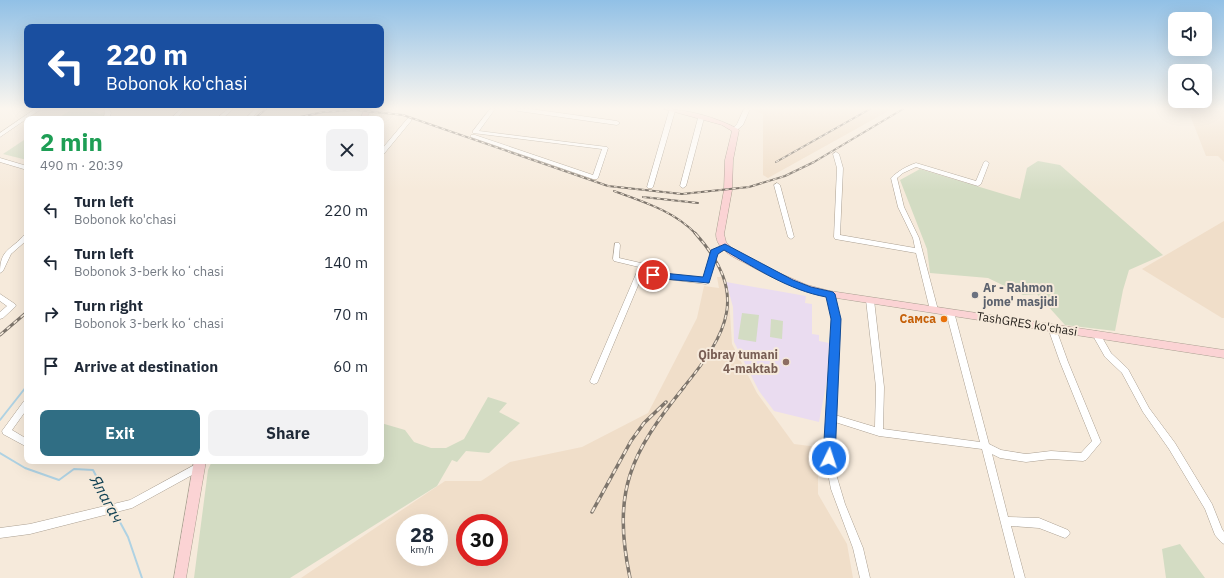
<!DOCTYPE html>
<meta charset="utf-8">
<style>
:root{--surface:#fff;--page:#f2f2f3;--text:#1f2937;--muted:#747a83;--accent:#306e84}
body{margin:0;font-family:"IBM Plex Sans",sans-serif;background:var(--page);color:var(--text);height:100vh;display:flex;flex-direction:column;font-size:15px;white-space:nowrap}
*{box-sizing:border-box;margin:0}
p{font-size:13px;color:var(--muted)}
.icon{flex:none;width:22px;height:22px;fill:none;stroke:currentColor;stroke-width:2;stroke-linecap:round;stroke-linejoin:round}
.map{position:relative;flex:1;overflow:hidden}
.side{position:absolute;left:24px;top:116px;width:360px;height:348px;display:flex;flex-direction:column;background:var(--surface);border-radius:8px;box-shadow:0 4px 16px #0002}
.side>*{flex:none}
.hud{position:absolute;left:24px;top:24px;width:360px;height:84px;border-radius:8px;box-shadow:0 4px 16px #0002;background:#1a4fa0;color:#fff;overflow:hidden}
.tools{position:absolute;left:1168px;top:12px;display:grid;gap:8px}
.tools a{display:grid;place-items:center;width:44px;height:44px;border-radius:8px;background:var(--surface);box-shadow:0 4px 16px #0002;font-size:20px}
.speed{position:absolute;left:396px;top:514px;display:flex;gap:8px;font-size:20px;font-weight:700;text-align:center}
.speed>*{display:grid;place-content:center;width:52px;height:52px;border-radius:50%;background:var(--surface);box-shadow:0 4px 16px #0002;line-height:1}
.speed small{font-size:10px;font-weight:400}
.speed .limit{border:6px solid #d22;background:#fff;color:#111}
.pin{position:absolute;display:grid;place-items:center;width:34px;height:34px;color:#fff;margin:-17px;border:2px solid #fff;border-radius:50%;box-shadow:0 1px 4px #0007}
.me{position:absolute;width:44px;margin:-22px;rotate:4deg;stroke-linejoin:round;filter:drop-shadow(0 0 3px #0008)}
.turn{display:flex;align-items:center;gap:14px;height:84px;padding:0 16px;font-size:18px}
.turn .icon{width:52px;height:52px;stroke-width:2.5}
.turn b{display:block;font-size:28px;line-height:34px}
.round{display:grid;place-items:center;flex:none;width:42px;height:42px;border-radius:8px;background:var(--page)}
.overview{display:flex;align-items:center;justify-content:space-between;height:68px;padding:0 16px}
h1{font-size:24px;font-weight:800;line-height:30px;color:#1e9e55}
.action{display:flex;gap:8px;margin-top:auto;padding:8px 16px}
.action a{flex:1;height:46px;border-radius:8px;background:var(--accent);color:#fff;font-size:16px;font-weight:800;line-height:46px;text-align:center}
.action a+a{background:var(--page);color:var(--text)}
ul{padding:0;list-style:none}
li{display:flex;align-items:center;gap:12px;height:52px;padding:0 16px}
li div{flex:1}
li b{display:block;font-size:15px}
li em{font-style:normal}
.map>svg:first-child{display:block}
.built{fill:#f0dec9;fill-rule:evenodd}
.education{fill:#eadcf0}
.green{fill:#d3dcc3}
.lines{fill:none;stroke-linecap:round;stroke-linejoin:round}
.stream-far1{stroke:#afd2e3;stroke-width:1.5}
.stream{stroke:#afd2e3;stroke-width:2}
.minor-casing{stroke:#aba092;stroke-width:1}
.tertiary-casing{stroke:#aba092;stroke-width:1}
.secondary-casing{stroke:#aba092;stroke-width:1}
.minor{fill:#fff;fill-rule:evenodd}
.tertiary{fill:#fff;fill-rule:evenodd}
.secondary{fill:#fbd3d4;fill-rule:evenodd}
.rail-far2-casing{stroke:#7d756c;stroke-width:2}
.rail-far1-casing{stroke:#7d756c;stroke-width:3}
.rail-casing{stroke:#7d756c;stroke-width:3.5}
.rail-far2{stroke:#f6eadb;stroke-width:1;stroke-dasharray:3.5;stroke-linecap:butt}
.rail-far1{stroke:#f6eadb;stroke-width:1.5;stroke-dasharray:4.5;stroke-linecap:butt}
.rail{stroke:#f6eadb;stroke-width:2;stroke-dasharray:5.5;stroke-linecap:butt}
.route{fill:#1a73e8;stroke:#114b97}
.worship-dot{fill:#6b7280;stroke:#f6eadb;stroke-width:1.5}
.food-dot{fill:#e8710a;stroke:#f6eadb;stroke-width:1.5}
.education-dot{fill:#8d6e63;stroke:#f6eadb;stroke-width:1.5}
.labels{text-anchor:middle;stroke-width:4;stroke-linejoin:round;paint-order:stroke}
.worship-label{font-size:12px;font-weight:bold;fill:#5b616d;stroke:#f6eadb;text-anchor:start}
.food-label{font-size:12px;font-weight:bold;fill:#c56008;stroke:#f6eadb;text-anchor:end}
.street-label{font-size:12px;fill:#26211c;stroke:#f6eadb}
.education-label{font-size:12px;font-weight:bold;fill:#785e54;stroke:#f6eadb;text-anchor:end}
.near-water-label{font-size:16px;font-style:italic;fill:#0e3f52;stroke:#f6eadb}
</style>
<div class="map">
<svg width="1224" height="578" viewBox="0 0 1224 578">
<rect width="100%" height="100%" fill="#f6eadb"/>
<!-- built -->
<path class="built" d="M750,109h142l-124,69 -5,-3v-61z
M1224,109v53l-6,-6h-12l-18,-46z
M1224,221v97h-2l-80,-49z
M717,277h6l6,20 3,47 25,49 37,51 24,3v47l29,50 6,34h-552l144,-97h36l29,-19 72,-15 66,-34 49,-95 7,-32 15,2zM405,523h34v34h-34zM465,523h34v34h-34z"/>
<!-- education -->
<path class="education" d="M726,282l80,14 -1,7 7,1v30l7,1v6l10,2 -2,37 -8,42 -45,-11 -15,-20 -25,-49 -1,-35z"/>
<!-- green -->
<path class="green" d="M72,109h14l14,5 4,-2 2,4 -2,3h-47z
M27,138v22l-24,-6z
M1038,161l22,4 103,90 -34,15 -6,20 -8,41 -50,-6 -28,-31 -14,1 -35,-17 -58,-5 -3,-24 -27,-69 20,-11 100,30 7,-31z
M742,313l17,2 -3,27 -18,-3z
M771,319l12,2 -1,18 -12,-2z
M488,397l19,6 -8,9 21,11 -31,30 -23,-2 -9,11 -5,-2 -15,26 -147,92h-96l14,-108 4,-9h169v-38l24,7 9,12 17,6h15l18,-9z
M1180,544l25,34h-39l-4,-29z"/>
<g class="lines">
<!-- stream-far1 -->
<path class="stream-far1" d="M25,388l2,-2"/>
<!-- stream -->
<path class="stream" d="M0,420l26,-33
M0,453l25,15 34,12 15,-11 19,1 19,36
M114,511l14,26 14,41"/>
<defs>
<path id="minor" d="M35,109h6l-41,28v-4z
M104,109h5l2,4 -2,6h-6l2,-6z
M181,109h5l-10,10h-6z
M228,109h5l-11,10h-6z
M255,109h5l-9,10h-6z
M490,109h5l-16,22 128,16 1,1 -10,30 -1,1h-4l-122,-42v-2h4l118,40 9,-26 -129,-16v-2z
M516,109h15l86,12 3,2 -3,2 -99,-14z
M672,109l3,2 -22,76 -1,1h-4l-1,-1 22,-76z
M701,116l3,2 -18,68 -3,2 -2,-1 -1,-1 18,-68z
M409,118l2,1v2l-28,34 -2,1v-6l26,-31z
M836,152l3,2 4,14 -3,67 75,13 -2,-10 -15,-31 -7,-29c7,-7 16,-12 25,-15l60,18 8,-19 2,-1 3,2 -8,21 -3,2 -62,-19 -13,6 -6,5 7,29 15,31 19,72 -1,2h-6l-1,-2 -14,-57 -81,-14 -1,-2 3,-69 -4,-14z
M0,158l27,8v4l-27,-8z
M777,183l3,2 14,52 -3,2 -3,-2 -14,-52z
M25,234h2v6l-16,14 -8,17 -3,2c0,-25 11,-22 25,-39z
M615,243h4l1,2 -1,13 26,6 1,2 -2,5 59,7 9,-28 13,-5 3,2 -1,2 -10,4 -9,30 -2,1 -64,-8 -44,105 -1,2 -3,1 -3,-1 -1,-2 49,-114 -25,-6 -1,-2z
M830,291l4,3 6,25 -5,96 40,12 1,-40 -10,-87 1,-2h6l1,2 10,87 -1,42 97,13 -34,-130 1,-2h6l1,2 35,132 12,6 25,4 25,-3 30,2 11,-12 -32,-79 -12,-34 1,-2h6l13,36 33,80 -15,18 -3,1 -32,-2 -25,3 -26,-4 -8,-4 16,63 31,1 29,12 2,3 -2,3 -3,2 -26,-10 -28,-2 14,52h-10l-33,-129 -103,-13 -44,-14 -2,36 3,16 9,30 18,44 7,30h-10l-7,-30 -22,-59 -6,-31 7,-139 -6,-25z
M0,294l15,10 1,2 -13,12 -3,1v-7l7,-6 -7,-5z
M1096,331l3,1 12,21 17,16 21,39 26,35 37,61 10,25 2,3v12l-3,-2 -6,-7 -10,-26 -36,-60 -26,-37 -21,-39 -17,-16 -13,-23 1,-2z
M27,400v9l-15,21 15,9v8l-24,-13 -1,-3 22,-30z
M200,462l3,1 1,3 -1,3 -71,39 -102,26 -30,4v-10l30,-4 100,-24z"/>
<path id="tertiary" d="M744,109h6l-7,16 -6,5h-4l-1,-1 5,-5z"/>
<path id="secondary" d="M365,109h6l-5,10h-6z
M664,109c23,0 54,9 74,20l1,1 -6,30 -1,30 -8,44 2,8 6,6 38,21 37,16 23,6 394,59v8l-394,-61c-31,-6 -58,-19 -85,-34 -8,-4 -17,-8 -23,-15 -4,-4 -6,-9 -6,-14l8,-44 1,-30 7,-29 -10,-6z
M194,461h12l-20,117h-12z"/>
</defs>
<!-- minor casing -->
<use href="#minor" class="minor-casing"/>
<!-- tertiary casing -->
<use href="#tertiary" class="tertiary-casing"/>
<!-- secondary casing -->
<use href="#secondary" class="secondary-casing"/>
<!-- minor -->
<use href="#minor" class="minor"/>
<!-- tertiary -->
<use href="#tertiary" class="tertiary"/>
<!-- secondary -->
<use href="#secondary" class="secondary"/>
<defs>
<path id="rail-far2" d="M254,119l12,-10
M291,119l32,-7 32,-2 48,5 205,71 74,8 67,-7 36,-11 29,-14 89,-53
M776,162l94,-53
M614,191c30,11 60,20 82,43
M643,197l55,6"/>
<path id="rail-far1" d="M0,335l27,-23
M683,388c45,-55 67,-94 12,-155"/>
<path id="rail" d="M592,512l39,-71 13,-18 22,-21
M630,578c-18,-87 0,-124 54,-191"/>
</defs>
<!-- rail-far2 casing -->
<use href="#rail-far2" class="rail-far2-casing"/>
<!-- rail-far1 casing -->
<use href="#rail-far1" class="rail-far1-casing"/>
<!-- rail casing -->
<use href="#rail" class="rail-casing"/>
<!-- rail-far2 -->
<use href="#rail-far2" class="rail-far2"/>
<!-- rail-far1 -->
<use href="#rail-far1" class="rail-far1"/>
<!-- rail -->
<use href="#rail" class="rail"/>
</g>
<!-- sky -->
<linearGradient id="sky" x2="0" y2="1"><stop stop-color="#91c0e6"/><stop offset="0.57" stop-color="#fbf6ef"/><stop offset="1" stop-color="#fbf6ef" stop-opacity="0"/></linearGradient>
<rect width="1224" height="190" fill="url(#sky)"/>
<!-- route -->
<path class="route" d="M725,244l68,36 18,7 22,5 2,2 6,25 -6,139 -2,4 -4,1 -4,-1 -2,-4 8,-139 -5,-22c-37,-7 -69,-28 -102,-47l-6,4 -9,29 -56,-5 -4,-3 4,-3 50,5 8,-27z"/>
<!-- markers -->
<circle class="worship-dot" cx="975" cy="295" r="4"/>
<circle class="food-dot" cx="944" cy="319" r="4"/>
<circle class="education-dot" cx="786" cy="362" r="4"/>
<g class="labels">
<!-- worship labels -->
<g class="worship-label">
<text x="983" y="292">Ar - Rahmon<tspan x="983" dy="14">jome' masjidi</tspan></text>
</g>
<!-- food labels -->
<g class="food-label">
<text x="936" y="323">Самса</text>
</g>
<!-- street labels -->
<g class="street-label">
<text transform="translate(1027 324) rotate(9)" y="4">TashGRES ko'chasi</text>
</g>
<!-- education labels -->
<g class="education-label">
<text x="778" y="359">Qibray tumani<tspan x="778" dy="14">4-maktab</tspan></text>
</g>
<!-- near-water labels -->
<g class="near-water-label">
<text transform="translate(107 499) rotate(61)" y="6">Ялагач</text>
</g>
</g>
</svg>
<div class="tools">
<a><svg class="icon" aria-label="sound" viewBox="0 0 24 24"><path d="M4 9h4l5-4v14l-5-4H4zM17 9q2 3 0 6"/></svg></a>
<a><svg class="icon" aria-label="search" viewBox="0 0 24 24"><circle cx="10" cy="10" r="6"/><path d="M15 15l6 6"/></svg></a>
</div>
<div class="speed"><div>28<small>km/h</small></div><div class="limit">30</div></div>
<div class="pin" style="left:653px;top:275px;background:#d93025"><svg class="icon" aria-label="arrive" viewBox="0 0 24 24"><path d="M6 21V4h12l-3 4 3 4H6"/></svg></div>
<svg class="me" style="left:829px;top:458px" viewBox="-20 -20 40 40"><circle r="17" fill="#1a73e8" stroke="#fff" stroke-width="3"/><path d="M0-11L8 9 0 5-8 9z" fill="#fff"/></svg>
<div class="hud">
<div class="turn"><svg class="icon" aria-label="left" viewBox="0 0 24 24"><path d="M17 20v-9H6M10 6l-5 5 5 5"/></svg><div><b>220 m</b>Bobonok ko'chasi</div></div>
</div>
<section class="side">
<div class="overview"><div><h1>2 min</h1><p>490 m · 20:39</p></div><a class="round"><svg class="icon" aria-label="close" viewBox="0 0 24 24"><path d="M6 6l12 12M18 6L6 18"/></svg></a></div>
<ul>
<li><svg class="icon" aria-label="left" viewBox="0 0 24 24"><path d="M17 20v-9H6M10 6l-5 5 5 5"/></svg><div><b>Turn left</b><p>Bobonok ko'chasi</p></div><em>220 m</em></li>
<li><svg class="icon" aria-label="left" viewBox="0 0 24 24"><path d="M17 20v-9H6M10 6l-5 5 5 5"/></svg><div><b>Turn left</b><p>Bobonok 3-berk koʻchasi</p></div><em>140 m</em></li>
<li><svg class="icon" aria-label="right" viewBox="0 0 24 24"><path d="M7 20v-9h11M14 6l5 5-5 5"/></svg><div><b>Turn right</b><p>Bobonok 3-berk koʻchasi</p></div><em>70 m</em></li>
<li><svg class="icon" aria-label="arrive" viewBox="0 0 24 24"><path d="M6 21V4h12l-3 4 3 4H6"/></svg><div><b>Arrive at destination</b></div><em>60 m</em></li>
</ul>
<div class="action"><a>Exit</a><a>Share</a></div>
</section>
</div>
